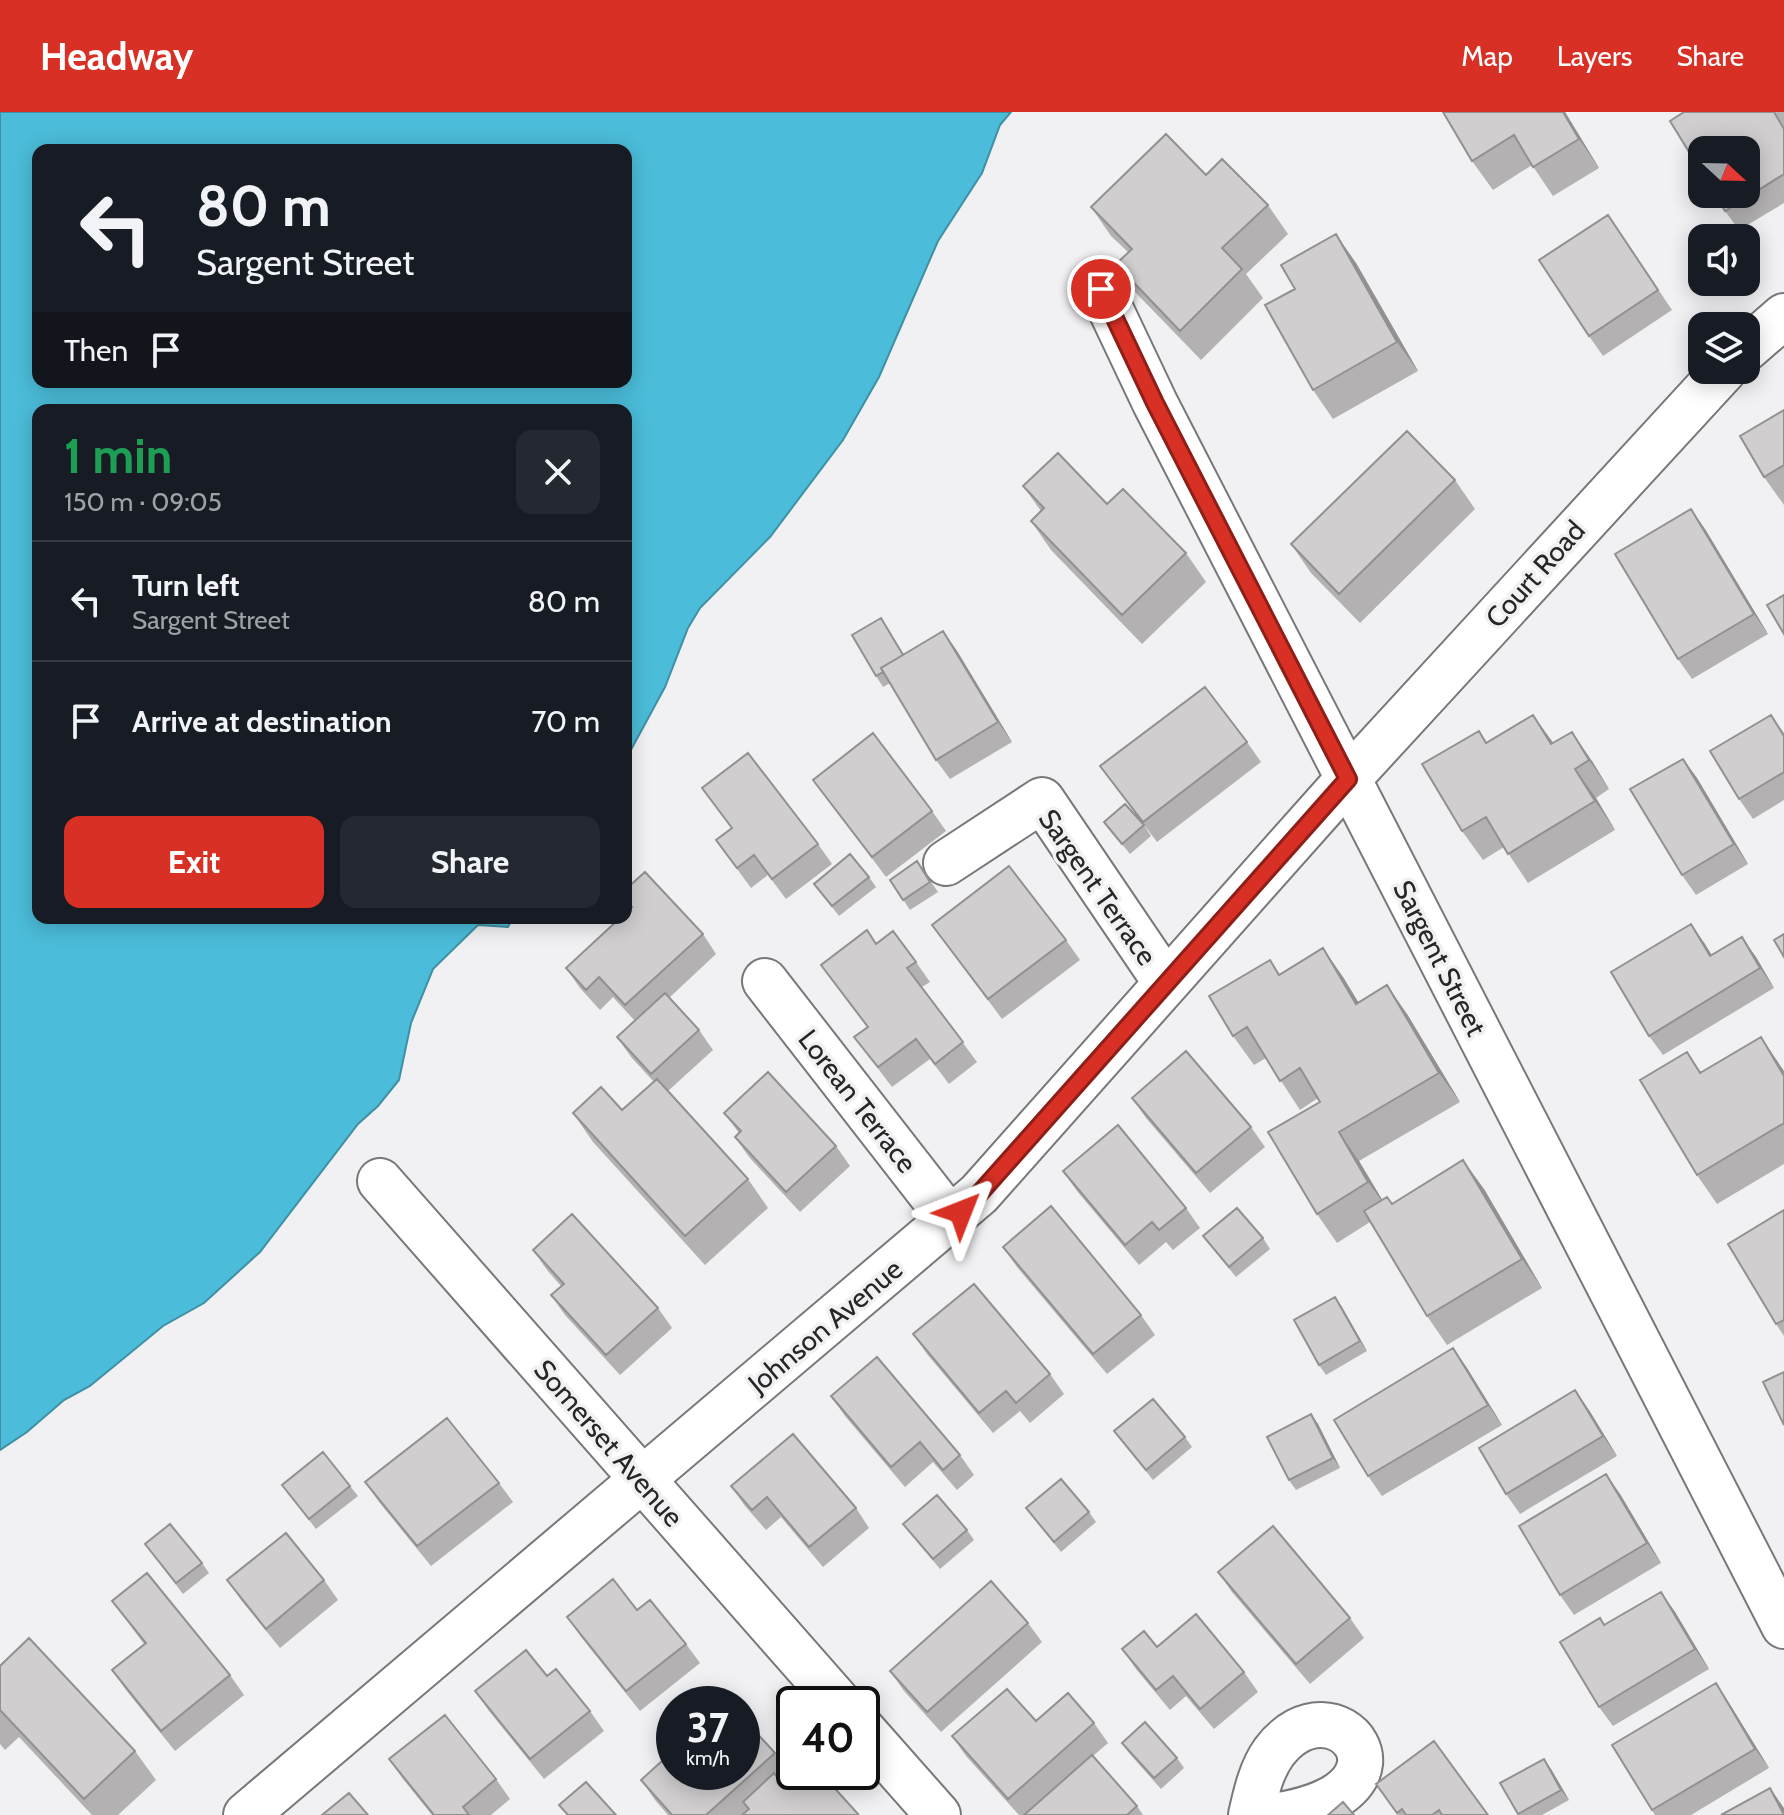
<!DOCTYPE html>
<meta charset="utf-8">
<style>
:root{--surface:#171b24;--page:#242831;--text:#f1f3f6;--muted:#9ea1a6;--line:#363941;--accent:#d93025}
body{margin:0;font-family:Cabin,sans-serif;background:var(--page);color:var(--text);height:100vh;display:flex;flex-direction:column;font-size:30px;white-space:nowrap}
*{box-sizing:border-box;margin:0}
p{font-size:26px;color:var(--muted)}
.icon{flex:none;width:44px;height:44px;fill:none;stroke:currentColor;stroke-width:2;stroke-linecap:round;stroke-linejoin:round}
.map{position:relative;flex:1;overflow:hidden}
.drawer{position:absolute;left:32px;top:292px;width:600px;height:520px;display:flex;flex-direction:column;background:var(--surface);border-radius:16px;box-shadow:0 4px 20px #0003}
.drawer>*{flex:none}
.hud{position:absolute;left:32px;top:32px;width:600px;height:244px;border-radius:16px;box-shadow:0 4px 20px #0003;background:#171b24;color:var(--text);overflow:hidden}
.needle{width:52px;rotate:112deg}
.tools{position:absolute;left:1688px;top:24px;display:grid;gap:16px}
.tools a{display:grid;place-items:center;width:72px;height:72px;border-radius:16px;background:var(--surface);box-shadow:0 4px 20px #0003;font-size:40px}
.speed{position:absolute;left:656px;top:1574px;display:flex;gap:16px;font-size:40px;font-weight:700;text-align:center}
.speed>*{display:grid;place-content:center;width:104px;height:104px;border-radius:50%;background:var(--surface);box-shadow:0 4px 20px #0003;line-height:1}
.speed small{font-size:20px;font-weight:400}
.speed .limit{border:4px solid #111;border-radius:12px;background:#fff;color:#111}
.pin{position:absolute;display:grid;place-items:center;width:68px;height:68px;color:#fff;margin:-34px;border:4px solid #fff;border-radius:50%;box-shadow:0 2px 8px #0007}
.me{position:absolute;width:88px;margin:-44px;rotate:45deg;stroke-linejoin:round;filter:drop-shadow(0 0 6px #0008)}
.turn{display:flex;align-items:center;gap:28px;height:168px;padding:0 32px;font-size:36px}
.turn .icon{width:104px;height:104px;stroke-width:2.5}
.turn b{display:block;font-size:56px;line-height:68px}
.then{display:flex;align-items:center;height:76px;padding:0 32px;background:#0003;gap:16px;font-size:30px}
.round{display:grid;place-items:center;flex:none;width:84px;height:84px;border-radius:16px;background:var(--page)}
.headline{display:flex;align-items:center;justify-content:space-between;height:136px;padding:0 32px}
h1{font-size:48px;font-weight:700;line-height:60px;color:#1e9e55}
.primary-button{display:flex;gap:16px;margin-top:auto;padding:16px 32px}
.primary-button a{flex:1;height:92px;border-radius:16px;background:var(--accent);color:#fff;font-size:32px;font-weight:700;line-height:92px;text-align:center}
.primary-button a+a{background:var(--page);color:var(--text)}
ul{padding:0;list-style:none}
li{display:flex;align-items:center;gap:24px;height:120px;padding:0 32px;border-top:2px solid var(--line)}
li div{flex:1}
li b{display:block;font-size:30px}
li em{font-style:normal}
header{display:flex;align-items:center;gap:48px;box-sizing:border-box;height:112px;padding:0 40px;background:var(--accent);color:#fff}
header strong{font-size:38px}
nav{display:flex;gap:44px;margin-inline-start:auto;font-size:28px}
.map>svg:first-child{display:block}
.water{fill:#4bbcd9;stroke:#408fa3;stroke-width:2;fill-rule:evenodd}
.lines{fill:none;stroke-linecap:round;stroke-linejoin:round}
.street-casing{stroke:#78787a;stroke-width:48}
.secondary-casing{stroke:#78787a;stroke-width:48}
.street{stroke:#fff;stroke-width:44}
.secondary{stroke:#fff;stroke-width:44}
.wall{fill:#b3b1b1}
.shaded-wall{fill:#929090}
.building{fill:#d0cece;stroke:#929090;stroke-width:2}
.route-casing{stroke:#8d1f18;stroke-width:20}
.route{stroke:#d93025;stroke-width:14}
.labels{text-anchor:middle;stroke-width:7;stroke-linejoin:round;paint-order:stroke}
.street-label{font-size:28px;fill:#262626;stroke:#f1f1f3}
</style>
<header>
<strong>Headway</strong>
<nav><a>Map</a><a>Layers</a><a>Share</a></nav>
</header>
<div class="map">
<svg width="1784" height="1703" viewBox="0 0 1784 1703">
<rect width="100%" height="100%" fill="#f1f1f3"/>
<!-- water -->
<path class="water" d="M0,0h1011l-11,13 -18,48 -44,68 -59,136 -36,63 -73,97 -70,71 -12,20 -23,59 -39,72v-349h-588v508h475l-5,9 -30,-2 -45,44 -22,54 -12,57 -21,26 -20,18 -98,128 -56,51 -41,23 -73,60 -26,14 -37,32 -27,18zM38,38h588v232h-588z"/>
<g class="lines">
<defs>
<path id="street" d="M1101,177l54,114 629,1223
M946,751l96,-63 124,183
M765,869l186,239
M380,1069l460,523
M862,1617l76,86
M1251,1703c5,-22 10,-45 23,-63 60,-79 157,38 5,63"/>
<path id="secondary" d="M1746,237l38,-33
M246,1703l733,-621 369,-415 376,-409"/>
</defs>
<!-- street casing -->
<use href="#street" class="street-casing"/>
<!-- secondary casing -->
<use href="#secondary" class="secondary-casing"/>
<!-- street -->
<use href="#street" class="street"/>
<!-- secondary -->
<use href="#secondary" class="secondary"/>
</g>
<!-- wall -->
<path class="wall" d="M1443,0h122l34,56 -46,28 -21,-31 -39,25 -21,-29z
M1684,0h100v91l-45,27 -14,-19z
M1206,63l62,30 20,29 -42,40 17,24 -62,62 -65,-67 -20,-29 12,-12 -17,-16 -20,-29z
M1608,103l64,95 -69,46 -14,-20z
M1356,151l62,108 -85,48 -20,-29 -18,-101z
M1784,298v95l-20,-28z
M1455,368l20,29 -115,114 -49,-50 -20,-29z
M1023,374l84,18 79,49 20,29 -64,62 -91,-94 -20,-29 10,-10z
M1705,417l63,105 -76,45 -14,-20z
M881,506l23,37 39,-24 14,20 55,91 -62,37 -14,-19 -46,-77 -7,4 -7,-11z
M1533,603l20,28 39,18 17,28 -13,9 19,32 -87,53 -24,-36 -21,13 -21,-29 17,-100 8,12z
M1771,603l13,18v67l-31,19 -14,-20z
M1247,630l14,20 -104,80 -57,-76z
M1683,647l14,19 51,86 -52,31 -14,-20z
M813,668l119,31 14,20 -60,46z
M702,676l116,56 14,20 -46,35 -18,-24 -17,13 -35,-48 16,-12z
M1104,710l40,3 7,11 -21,18z
M917,749l21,31 -28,18 -20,-30z
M869,765l7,10 -37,29 -25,-32z
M626,777l77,45 13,20 -47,44 30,32 14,20 -45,41 80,88 20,29 -63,57 -112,-123 -20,-29 49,-3 32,-28 -23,-25 -14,-20 18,-16 -22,-24 -13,13 -20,-22 -14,-20 64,-59 -4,-6z
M1691,812l21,31 44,2 18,31 -111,67 -14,-19z
M932,813l134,15 14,20 -78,59z
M876,832l40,18 14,20 -8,5 55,75 -28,22 -19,-25 -38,28 -38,-50 13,-10 -46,-62z
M1280,862l63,3 15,25 49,12 53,88 -101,59 23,39 10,4 92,-15 58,99 -95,57 -20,-29 -57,-94 -33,21 -20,-29 3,-112 -2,-4 -18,12 -34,-52 -12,7 -21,-29z
M1687,940l14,20 83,-1v93l-67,40 -20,-29z
M1132,986l119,29 14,20 -55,46 -64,-75z
M724,1001l112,33 14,20 -50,46 -51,-55 -14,-20 4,-4z
M1063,1059l123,37 14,20 -27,22 -7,-8 -27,23 -62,-74z
M1784,1098v126l-8,-12z
M1203,1124l60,2 7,11 -34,28z
M1003,1135l138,68 14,20 -48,39 -90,-107z
M533,1138l125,58 14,20 -52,47 -55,-60 -14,-20 10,-9 -14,-16z
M1335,1185l32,54 -41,24 -7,-10z
M913,1222l137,40 14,20 -34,29 -10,-12 -27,22 -66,-79z
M1453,1236l14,20 35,57 -120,71 -14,-20z
M831,1284l129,59 14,20 -17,15 -24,-28 -28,25 -60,-71z
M1589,1298l28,46 -97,58 -14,-20z
M1311,1302l7,10 22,44 -44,22 -7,-10z
M1114,1319l71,6 7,10 -39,33z
M365,1370l134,1 14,19 -82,64 -52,-64z
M282,1373l68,1 8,10 -42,33z
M731,1374l125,22 13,20 -46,39 -42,-50 -15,13 -21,-24z
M1620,1382l41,69 -87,52 -14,-20z
M1026,1396l63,4 7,10 -35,30z
M903,1412l64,6 7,10 -34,29z
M145,1432l57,19 7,10 -26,21z
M1218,1460l132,46 14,20 -54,46 -78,-92z
M227,1468h97l14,20 -58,48 -39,-48z
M1661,1480l14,20 34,57 -96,57 -14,-19 5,-82z
M112,1489l118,74 14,20 -69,56 -49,-61 -14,-20 32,-26z
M637,1498l49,34 14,19 -60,48 -59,-74 -14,-20z
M1028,1511l14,19 -101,90 -37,-41 -14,-20z
M1157,1535l87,25 14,20 -44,37 -28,-33 -16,14 -34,-41 -14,-20z
M0,1554l135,85 21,29 -38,35h-26l-73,-78 -14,13 -5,-6z
M547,1564l43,35 14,20 -60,48 -55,-68 -14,-20z
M1729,1591l40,65 -78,47h-36l-43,-70z
M1036,1609l58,2 14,20 -15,13 44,50 6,9h-124l-53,-59 -14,-20z
M1122,1631l55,15 7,10 -23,21 -32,-36z
M775,1641l14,20 31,-1 39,43h-191l-13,-15 -14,-20z
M389,1647l107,20 14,20 -19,16h-59l-29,-36z
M1551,1657l18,31 -27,15h-23l-19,-32z
M1376,1672l112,31h-90z"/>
<!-- shaded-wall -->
<path class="shaded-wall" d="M1563,0h2l34,56 -20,-29z
M1336,122l20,29 62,108 -21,-29z
M1691,397l14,20 63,105 -14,-20z
M943,519l14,20 55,91 -14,-20z
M1533,603l21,29h-3z
M1572,620l20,29 17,28 -20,-29z
M1683,647l14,19 51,86 -14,-20z
M1575,657l21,29 19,32 -20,-29z
M1691,812l14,20 19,32 -14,-20z
M1742,825l14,20 18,31 -14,-20z
M1323,836l20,29 34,56 -21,-29z
M1387,873l20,29 53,88 -21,-29z
M1761,925l23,34v5z
M1339,1020l20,29 30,50 -21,-29z
M1463,1048l21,29 58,99 -20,-29z
M1335,1185l7,10 25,44 -7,-10z
M1453,1236l14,20 35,57 -14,-20z
M1575,1278l14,20 28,46 -14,-20z
M1311,1302l7,10 22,44 -7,-10z
M1606,1362l14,20 41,69 -14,-20z
M1661,1480l14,20 34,57 -14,-20z
M1716,1571l13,20 40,65 -14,-19z
M1544,1647l7,10 18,31 -8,-10z
M1770,1676l14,20v6z"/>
<!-- building -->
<path class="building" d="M1443,0h120l16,27 -46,28 -19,-32 -42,26z
M1684,0h90l10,17v45l-59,37 -10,-17h31v-44h-44v23l-32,-52z
M1166,22l40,41 16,-16 46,46 -46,43 20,21 -62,62 -64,-67 16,-15 -41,-42z
M1608,103l50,75 -69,46 -50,-76z
M1336,122l61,108 -84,48 -48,-85 30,-16 -14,-24z
M1784,298v55l-20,12 -24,-41z
M1407,319l48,49 -116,114 -48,-50z
M1058,341l49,51 16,-15 63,64 -64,62 -91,-94 13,-13 -21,-22z
M1691,397l63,105 -76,45 -63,-105z
M1784,483v39l-17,-29z
M881,506l22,37 -22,13 2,4 -7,4 -24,-41z
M943,519l55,91 -62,38 -55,-92z
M1205,575l42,55 -104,80 -43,-56z
M1533,603l18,29 21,-12 17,28 -14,9 20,32 -87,53 -22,-37 -24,14 -40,-67 57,-33 7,12z
M1771,603l13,21v36l-45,27 -29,-48z
M873,621l59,78 -60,46 -59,-77z
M748,641l70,91 -46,35 -18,-24 -17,13 -21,-28 16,-12 -30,-40z
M1683,647l51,85 -52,31 -52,-86z
M1125,692l19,21 -22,19 -18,-22z
M850,742l19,23 -37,29 -18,-22z
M917,749l13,21 -27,18 -13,-20z
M1009,754l57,74 -78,59 -56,-74z
M645,760l58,62 -78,71 -26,-28 -13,13 -20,-22 54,-50h6v-5l6,-6 -6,-6v-12z
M1691,812l19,32 32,-19 18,31 -111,68 -38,-64z
M867,818l9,14 17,-13 23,31 -9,6 56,74 -28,22 -19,-25 -38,28 -24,-30 14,-10 -47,-62z
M1784,822v23l-10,-17z
M1323,836l33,56 31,-19 52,88 -100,59 29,50 -51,32 -49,-82 52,-30 -20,-34 -20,13 -33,-54 -14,9 -24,-40 61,-36 9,15z
M665,881l34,37 -48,44 -34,-37z
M1761,925l23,39v47l-87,52 -57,-95 47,-28 13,21z
M1186,939l65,76 -55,46 -64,-75z
M768,960l68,74 -50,46 -51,-55 6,-6 -17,-18z
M657,967l91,100 -63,57 -112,-123 28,-26 21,23z
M1118,1013l68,83 -27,22 -7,-8 -27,23 -62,-74z
M1463,1048l59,99 -95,57 -63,-105 23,-14 5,7z
M1051,1094l90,109 -48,39 -90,-107z
M1237,1096l26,30 -34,29 -26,-31z
M1784,1098v110l-8,4 -48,-80z
M572,1102l86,94 -52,47 -55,-60 13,-11 -31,-34z
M974,1172l76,90 -34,29 -10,-12 -27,22 -66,-79z
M1335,1185l25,44 -41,24 -25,-45z
M1453,1236l35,57 -120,71 -34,-56z
M877,1245l83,98 -17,15 -23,-28 -29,25 -60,-71z
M1784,1260v53l-21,-43z
M1575,1278l28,46 -97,58 -27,-46z
M1153,1287l32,38 -39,33 -32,-39z
M1311,1302l22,44 -44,22 -22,-43z
M447,1306l52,65 -82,63 -52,-64z
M793,1322l63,74 -47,39 -42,-50 -15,13 -21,-24z
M323,1340l27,34 -41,33 -27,-34z
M1606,1362l41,69 -87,52 -41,-69z
M1061,1367l28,33 -35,30 -28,-34z
M937,1383l30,35 -34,29 -30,-35z
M170,1412l32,39 -26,20 -31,-39z
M1273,1414l77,92 -54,46 -78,-92z
M286,1421l38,47 -58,49 -39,-49z
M147,1461l83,102 -69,56 -49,-61 34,-27 -34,-42z
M613,1467l24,31 13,-10 36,44 -60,47 -59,-74z
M991,1469l37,42 -101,89 -37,-41z
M1661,1480l34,57 -96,58 -39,-65 40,-24 4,7z
M1196,1502l48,58 -44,37 -27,-33 -17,14 -34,-41 22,-18 13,16z
M29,1526l106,113 -51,48 -84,-89v-44z
M526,1538l21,26 9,-7 34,42 -60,48 -55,-68z
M1716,1571l39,66 -103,61 -40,-65z
M1007,1577l29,32 32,-28 26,30 -86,76 -56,-63z
M445,1603l51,64 -33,28 6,8h-35l-45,-56z
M742,1605l33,36 -69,62h-34l-31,-35 33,-30v22h68z
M1145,1610l32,36 -23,20 -32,-35z
M1434,1629l54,74h-46l-3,-5 -7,5h-26l-4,-6 -5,4 -21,-29z
M1092,1643l45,51 -10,9h-103z
M1544,1647l17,31 -43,24 -18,-31z
M794,1657v3h26l38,42 -2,1h-114l7,-6 -6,-7 31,-29 6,8z
M586,1670l30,33h-48l-9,-10z
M1770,1676l14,27h-63z
M349,1681l19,22h-46z
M1343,1690l11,13h-26z"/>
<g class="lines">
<defs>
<path id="route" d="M961,1100l18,-18 369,-415 -193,-376 -54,-114"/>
</defs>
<!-- route casing -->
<use href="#route" class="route-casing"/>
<!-- route -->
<use href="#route" class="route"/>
</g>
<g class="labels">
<!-- street labels -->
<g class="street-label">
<text transform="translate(1535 462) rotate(-48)" y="10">Court Road</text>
<text transform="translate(1098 775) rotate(55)" y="10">Sargent Terrace</text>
<text transform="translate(1440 846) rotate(63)" y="10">Sargent Street</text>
<text transform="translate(858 989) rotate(52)" y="10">Lorean Terrace</text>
<text transform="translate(825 1214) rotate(-40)" y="10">Johnson Avenue</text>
<text transform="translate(609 1331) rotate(49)" y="10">Somerset Avenue</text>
</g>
</g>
</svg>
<div class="tools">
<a><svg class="needle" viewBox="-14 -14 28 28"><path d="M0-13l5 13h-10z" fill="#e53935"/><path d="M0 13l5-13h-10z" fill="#9ea1a6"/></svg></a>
<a><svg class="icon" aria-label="sound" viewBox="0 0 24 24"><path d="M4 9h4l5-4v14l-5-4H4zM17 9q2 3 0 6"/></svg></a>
<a><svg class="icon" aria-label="layers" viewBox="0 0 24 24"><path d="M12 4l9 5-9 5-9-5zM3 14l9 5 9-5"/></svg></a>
</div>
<div class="speed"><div>37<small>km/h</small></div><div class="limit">40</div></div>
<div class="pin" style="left:1101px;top:177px;background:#d93025"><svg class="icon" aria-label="arrive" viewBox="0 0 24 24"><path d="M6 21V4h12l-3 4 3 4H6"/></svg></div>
<svg class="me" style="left:961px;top:1100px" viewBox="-20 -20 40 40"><path d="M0-17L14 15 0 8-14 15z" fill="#d93025" stroke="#fff" stroke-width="4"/></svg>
<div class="hud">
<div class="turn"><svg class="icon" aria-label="left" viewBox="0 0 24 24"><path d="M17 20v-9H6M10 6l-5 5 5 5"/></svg><div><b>80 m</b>Sargent Street</div></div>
<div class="then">Then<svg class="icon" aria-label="arrive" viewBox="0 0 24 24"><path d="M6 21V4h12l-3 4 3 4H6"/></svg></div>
</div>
<section class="drawer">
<div class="headline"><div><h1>1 min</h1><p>150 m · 09:05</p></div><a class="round"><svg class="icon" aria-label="close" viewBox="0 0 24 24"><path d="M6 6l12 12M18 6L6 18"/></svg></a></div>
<ul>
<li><svg class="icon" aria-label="left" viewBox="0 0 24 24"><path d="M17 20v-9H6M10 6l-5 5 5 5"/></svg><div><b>Turn left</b><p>Sargent Street</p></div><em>80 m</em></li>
<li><svg class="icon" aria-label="arrive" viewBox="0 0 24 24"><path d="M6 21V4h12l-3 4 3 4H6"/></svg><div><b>Arrive at destination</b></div><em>70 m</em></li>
</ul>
<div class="primary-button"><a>Exit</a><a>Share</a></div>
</section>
</div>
